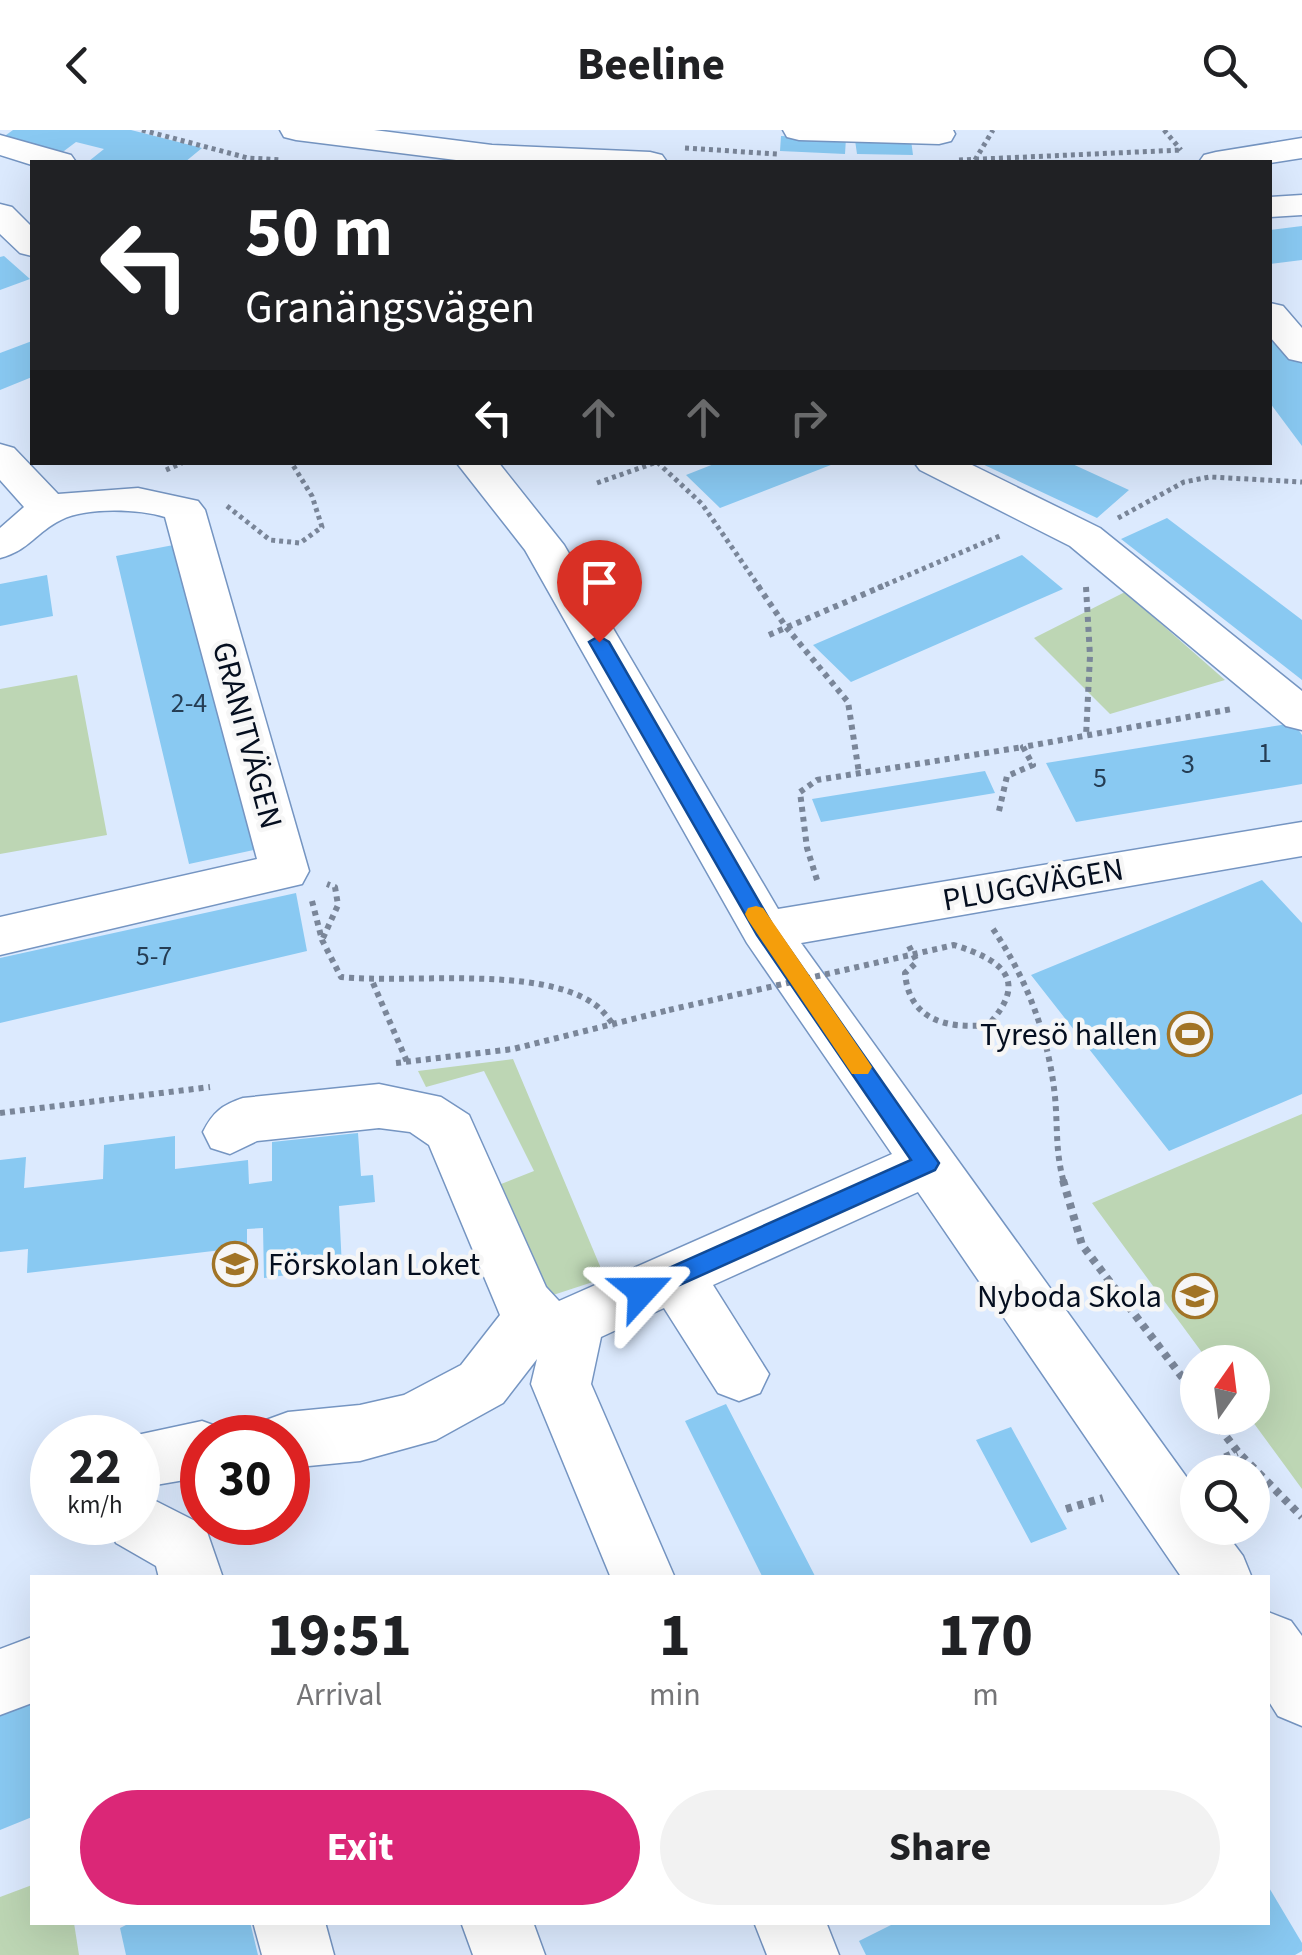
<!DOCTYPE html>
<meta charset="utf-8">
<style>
:root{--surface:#fff;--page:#f2f2f2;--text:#202124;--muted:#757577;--accent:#db2777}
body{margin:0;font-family:"Source Sans 3",sans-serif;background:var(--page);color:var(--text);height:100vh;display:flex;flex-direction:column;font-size:38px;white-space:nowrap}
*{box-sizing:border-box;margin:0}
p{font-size:32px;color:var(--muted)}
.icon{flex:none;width:55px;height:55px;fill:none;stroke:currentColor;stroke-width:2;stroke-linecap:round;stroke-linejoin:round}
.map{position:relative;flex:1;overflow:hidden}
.panel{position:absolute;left:30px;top:1445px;width:1240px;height:350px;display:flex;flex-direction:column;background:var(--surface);border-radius:0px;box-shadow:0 10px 40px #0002}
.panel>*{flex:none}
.guide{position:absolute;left:30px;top:30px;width:1242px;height:305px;border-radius:0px;box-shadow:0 10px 40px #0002;background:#202124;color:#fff;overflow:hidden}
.needle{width:65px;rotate:14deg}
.tools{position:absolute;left:1180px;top:1215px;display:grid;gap:20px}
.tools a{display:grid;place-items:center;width:90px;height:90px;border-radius:50%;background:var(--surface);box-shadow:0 10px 40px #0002;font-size:50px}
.speed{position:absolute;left:30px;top:1285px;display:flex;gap:20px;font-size:50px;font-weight:700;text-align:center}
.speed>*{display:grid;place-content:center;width:130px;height:130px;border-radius:50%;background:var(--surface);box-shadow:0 10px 40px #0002;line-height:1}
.speed small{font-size:25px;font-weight:400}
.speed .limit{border:15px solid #d22;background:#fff;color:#111}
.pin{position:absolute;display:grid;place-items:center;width:85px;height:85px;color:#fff;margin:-102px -42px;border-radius:50% 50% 50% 0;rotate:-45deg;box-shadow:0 0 10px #0007}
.pin .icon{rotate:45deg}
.me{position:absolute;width:110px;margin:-55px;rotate:66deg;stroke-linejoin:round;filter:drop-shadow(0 0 8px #0008)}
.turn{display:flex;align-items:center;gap:35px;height:210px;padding:0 50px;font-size:45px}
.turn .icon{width:130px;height:130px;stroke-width:2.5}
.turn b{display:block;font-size:70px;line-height:85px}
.lanes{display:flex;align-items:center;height:95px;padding:0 50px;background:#0003;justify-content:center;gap:50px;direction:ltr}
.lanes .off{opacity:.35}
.eta{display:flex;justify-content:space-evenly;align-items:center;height:170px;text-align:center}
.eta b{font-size:60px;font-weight:700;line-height:70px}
.action{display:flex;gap:20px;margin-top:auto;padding:20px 50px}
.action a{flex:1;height:115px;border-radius:60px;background:var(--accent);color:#fff;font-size:40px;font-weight:700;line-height:115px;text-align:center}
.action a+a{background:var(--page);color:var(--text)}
header{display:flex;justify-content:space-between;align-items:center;height:130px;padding:0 50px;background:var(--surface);font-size:45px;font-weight:700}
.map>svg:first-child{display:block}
.green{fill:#bdd6b4}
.building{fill:#89c9f2}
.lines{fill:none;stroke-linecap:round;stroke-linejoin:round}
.minor-casing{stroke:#7595c2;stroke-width:3}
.path-far2{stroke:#7a8699;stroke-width:5;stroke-dasharray:4 4;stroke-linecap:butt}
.path-far1{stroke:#7a8699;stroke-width:6;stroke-dasharray:5 5;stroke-linecap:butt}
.path{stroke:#7a8699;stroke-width:8;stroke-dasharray:6 6;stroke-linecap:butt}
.minor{fill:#fff;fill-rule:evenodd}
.path-bridge{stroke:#7a8699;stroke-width:6;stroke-dasharray:5 5;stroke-linecap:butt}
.route{fill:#1a73e8;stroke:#114b97;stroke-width:2.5}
.slow{fill:#f59e0b}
.labels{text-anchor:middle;stroke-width:9;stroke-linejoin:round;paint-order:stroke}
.number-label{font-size:28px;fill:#253d54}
.street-label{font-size:32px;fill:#040e1f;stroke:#f6f6f6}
.poi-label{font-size:32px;fill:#040e1f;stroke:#f6f6f6;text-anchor:end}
</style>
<header><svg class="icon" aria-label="back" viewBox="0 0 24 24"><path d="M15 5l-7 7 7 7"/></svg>Beeline<svg class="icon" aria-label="search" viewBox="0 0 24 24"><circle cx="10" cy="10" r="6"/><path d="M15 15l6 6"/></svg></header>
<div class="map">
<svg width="1302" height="1825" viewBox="0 0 1302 1825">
<rect width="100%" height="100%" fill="#dceafe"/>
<!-- green -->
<path class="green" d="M1125,462l100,88 -115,34 -76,-76z
M77,545l30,160 -107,19v-165z
M513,929l92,219 -61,20 -48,-112 38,-15 -50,-100 -58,16 -8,-16z
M1302,984v375l-52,-71 2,-56h-43l-117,-159z
M32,1755v37l42,1 5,32h-79v-58z"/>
<!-- building -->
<path class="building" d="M13,0h118l71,18 -17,14h-90l-6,-1 15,-12 -28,-7 -16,12 -58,-16z
M781,6l65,2 -1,16 -65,-3z
M855,10h56l2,15 -56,-1z
M1302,96v34l-32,4v-34z
M4,126l26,23 -30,11v-33z
M1270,203l32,26v87l-32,-43z
M32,211v36l-32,13v-37z
M719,332h117v1l-116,45 -34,-33z
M978,332h90l61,28 -32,28z
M1167,388l135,102v60l-181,-141z
M184,413l83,304 -78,17 -73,-308z
M1022,425l41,34 -212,93 -38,-37z
M47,445l6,41 -53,10v-42z
M1294,593l8,12v49l-226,38 -30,-59z
M985,641l10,22 -174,29 -9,-23z
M1262,750l40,43v171l-133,57 -138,-176z
M296,763l11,58 -307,72v-65z
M358,1003l3,43 12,-1 2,27 -36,4 3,62 -78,10 -1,-50 -16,1v18l-220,26 1,-24 -28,3v-92l26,-3 -2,31 79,-9 1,-34 71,-9v33l73,-9 1,24 23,-3v-39z
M726,1274l89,172 -52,2 -78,-157z
M1011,1297l56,102 -36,14 -55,-103z
M32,1573v114l-32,13v-114z
M1268,1756l34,57v8l-7,4h-429l-7,-14 38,-19h371z
M132,1792h118l8,33h-132l-6,-27z"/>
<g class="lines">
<defs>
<path id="minor" d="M280,0h94l118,15 158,7 12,3 5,7h-195l-176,-22 -12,-3z
M783,0h170l2,4 -4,7 -12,3 -140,-4 -12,-3z
M0,5l71,20 5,7 -44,3 -32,-10z
M1302,8v20l-32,5 -71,-1 5,-7 12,-3z
M1302,65v20l-32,2v-20z
M0,74l12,3 20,20v29l-12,-3 -20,-19z
M1270,173l13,3 19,22v34l-13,-3 -19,-22z
M0,314l14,4 44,46 80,-6 60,13 7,9 104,361 -7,13 -302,71v-38l257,-58 -92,-342c-27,-8 -78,-10 -104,3 -25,12 -31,30 -61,38v-30l24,-21 -24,-27z
M456,332h42l66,83 214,364 524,-87v34l-501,87 397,550v35h24l21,28 9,22h-70l-264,-386 -205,93 56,89 -9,19 -21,8 -21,-8 -54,-85 -63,29 -10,47 84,194h-64l-80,-194 6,-25 -34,44 -67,37 -76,21 -72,7v-30h-29l7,-18 22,-8 72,-7 44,-10 57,-30 39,-50 -71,-170 -19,-13 -31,-4 -122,13 -27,13 -19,-6 -8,-16c10,-20 19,-27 40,-34l136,-14 62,13 28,18 77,172 13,14 333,-147 -145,-211 -222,-393z
M914,332h52l134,66 202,163v39l-16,-4 -216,-180 -150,-76z
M202,1291l22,8 3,9h-25v39l-64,11v-50h-15z
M138,1362l67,34 18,52h-64l-3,-12 -40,-23 -9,-21h31z
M1268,1482l23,9 11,15v90l-24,-10 -10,-16z
M32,1507v66l-32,12v-66z
M253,1792h72l9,33h-72z
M461,1792h72l12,33h-72z
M754,1792h72l13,33h-72z"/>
</defs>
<!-- minor casing -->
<use href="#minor" class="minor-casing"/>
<!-- path-far2 -->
<path class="path-far2" d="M142,0l106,28 34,2
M1164,0l17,20
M685,18l92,6
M959,30l223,-10
M975,30l18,-30
M166,340l18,-8
M597,353l60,-21 45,42 58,84
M227,376l43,34 30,3 22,-16 -10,-31 -21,-34
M1118,388l66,-36 26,-5 92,5
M878,458l124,-53"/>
<!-- path-far1 -->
<path class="path-far1" d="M758,456l28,41 62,75 11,71
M1086,457l4,69 -4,80
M769,505l114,-49
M999,681l8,-35 26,-11 -10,-18 209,-38
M817,750l-10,-32 -7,-56 17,-12 206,-33
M312,771l10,39 19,37c70,7 197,-12 253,27 8,5 15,15 21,23
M993,799c34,50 56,108 62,168 3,32 0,54 9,86
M323,808l15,-33 -3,-18 -8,-3
M909,816l8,16
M373,853l35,81
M396,933l117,-14 156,-39
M0,983l210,-26"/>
<!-- path -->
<path class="path" d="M1063,1050l19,65 116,153
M1212,1288l26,34 64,65
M1203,1337l34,-15
M1066,1379l37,-11"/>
<!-- minor -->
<use href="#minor" class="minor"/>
<!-- path-bridge -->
<path class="path-bridge" d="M669,880l285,-65c48,15 76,35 34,80 -42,4 -79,-5 -83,-52l12,-11"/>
</g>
<!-- route -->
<path class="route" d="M599,506l10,6 163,282 167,239 -4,7 -293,132 -9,-3 -4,-8 4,-7 278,-124 -154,-225 -168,-293z"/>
<!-- slow -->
<path class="slow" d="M756,776l7,2 105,153 4,6 -4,7h-16l-104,-154 -3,-6 3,-6z"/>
<!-- icons -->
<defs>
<symbol id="stadium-ring" viewBox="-11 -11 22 22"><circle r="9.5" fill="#f6f6f6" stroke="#a17426" stroke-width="1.5"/><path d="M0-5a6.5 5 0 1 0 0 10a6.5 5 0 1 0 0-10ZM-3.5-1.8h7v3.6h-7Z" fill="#a17426"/></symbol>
<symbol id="school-ring" viewBox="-11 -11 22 22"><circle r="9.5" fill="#f6f6f6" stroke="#a17426" stroke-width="1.5"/><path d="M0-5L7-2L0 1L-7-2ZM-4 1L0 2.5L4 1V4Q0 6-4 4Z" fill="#a17426"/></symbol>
</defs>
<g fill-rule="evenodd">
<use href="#stadium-ring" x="1165" y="879" width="50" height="50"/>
<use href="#school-ring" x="210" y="1109" width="50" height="50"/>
<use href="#school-ring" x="1170" y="1141" width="50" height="50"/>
</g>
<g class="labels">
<!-- number labels -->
<g class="number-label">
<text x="189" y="582">2-4</text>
<text x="1265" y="632">1</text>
<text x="1188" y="643">3</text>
<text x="1100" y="657">5</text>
<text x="154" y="835">5-7</text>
</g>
<!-- street labels -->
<g class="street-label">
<text transform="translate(248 605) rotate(75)" y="11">GRANITVÄGEN</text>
<text transform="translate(1033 754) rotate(-10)" y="11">PLUGGVÄGEN</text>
</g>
<!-- poi labels -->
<g class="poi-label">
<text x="1158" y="915">Tyresö hallen</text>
<text x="268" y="1145" text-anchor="start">Förskolan Loket</text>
<text x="1162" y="1177">Nyboda Skola</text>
</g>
</g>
</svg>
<div class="tools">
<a><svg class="needle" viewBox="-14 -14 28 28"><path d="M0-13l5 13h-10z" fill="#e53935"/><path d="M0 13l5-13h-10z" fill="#757577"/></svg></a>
<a><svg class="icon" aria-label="search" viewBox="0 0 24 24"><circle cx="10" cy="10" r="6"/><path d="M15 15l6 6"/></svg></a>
</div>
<div class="speed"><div>22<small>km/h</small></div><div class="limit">30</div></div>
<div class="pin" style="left:599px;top:512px;background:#d93025"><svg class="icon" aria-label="arrive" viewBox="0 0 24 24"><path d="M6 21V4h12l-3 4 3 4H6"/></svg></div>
<svg class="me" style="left:642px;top:1161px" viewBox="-20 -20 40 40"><path d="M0-17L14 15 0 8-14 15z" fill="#1a73e8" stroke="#fff" stroke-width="4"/></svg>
<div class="guide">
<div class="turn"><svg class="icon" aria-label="left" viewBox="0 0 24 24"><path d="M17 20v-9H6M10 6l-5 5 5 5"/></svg><div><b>50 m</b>Granängsvägen</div></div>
<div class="lanes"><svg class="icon" aria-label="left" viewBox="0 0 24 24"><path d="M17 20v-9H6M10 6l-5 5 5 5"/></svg><svg class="icon off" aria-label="ahead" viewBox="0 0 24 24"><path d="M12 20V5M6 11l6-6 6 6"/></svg><svg class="icon off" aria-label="ahead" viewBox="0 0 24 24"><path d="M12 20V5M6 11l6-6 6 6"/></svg><svg class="icon off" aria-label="right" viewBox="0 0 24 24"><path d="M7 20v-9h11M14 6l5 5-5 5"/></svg></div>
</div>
<section class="panel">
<div class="eta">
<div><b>19:51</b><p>Arrival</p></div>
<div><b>1</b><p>min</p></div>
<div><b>170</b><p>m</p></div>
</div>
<div class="action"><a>Exit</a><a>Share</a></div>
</section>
</div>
